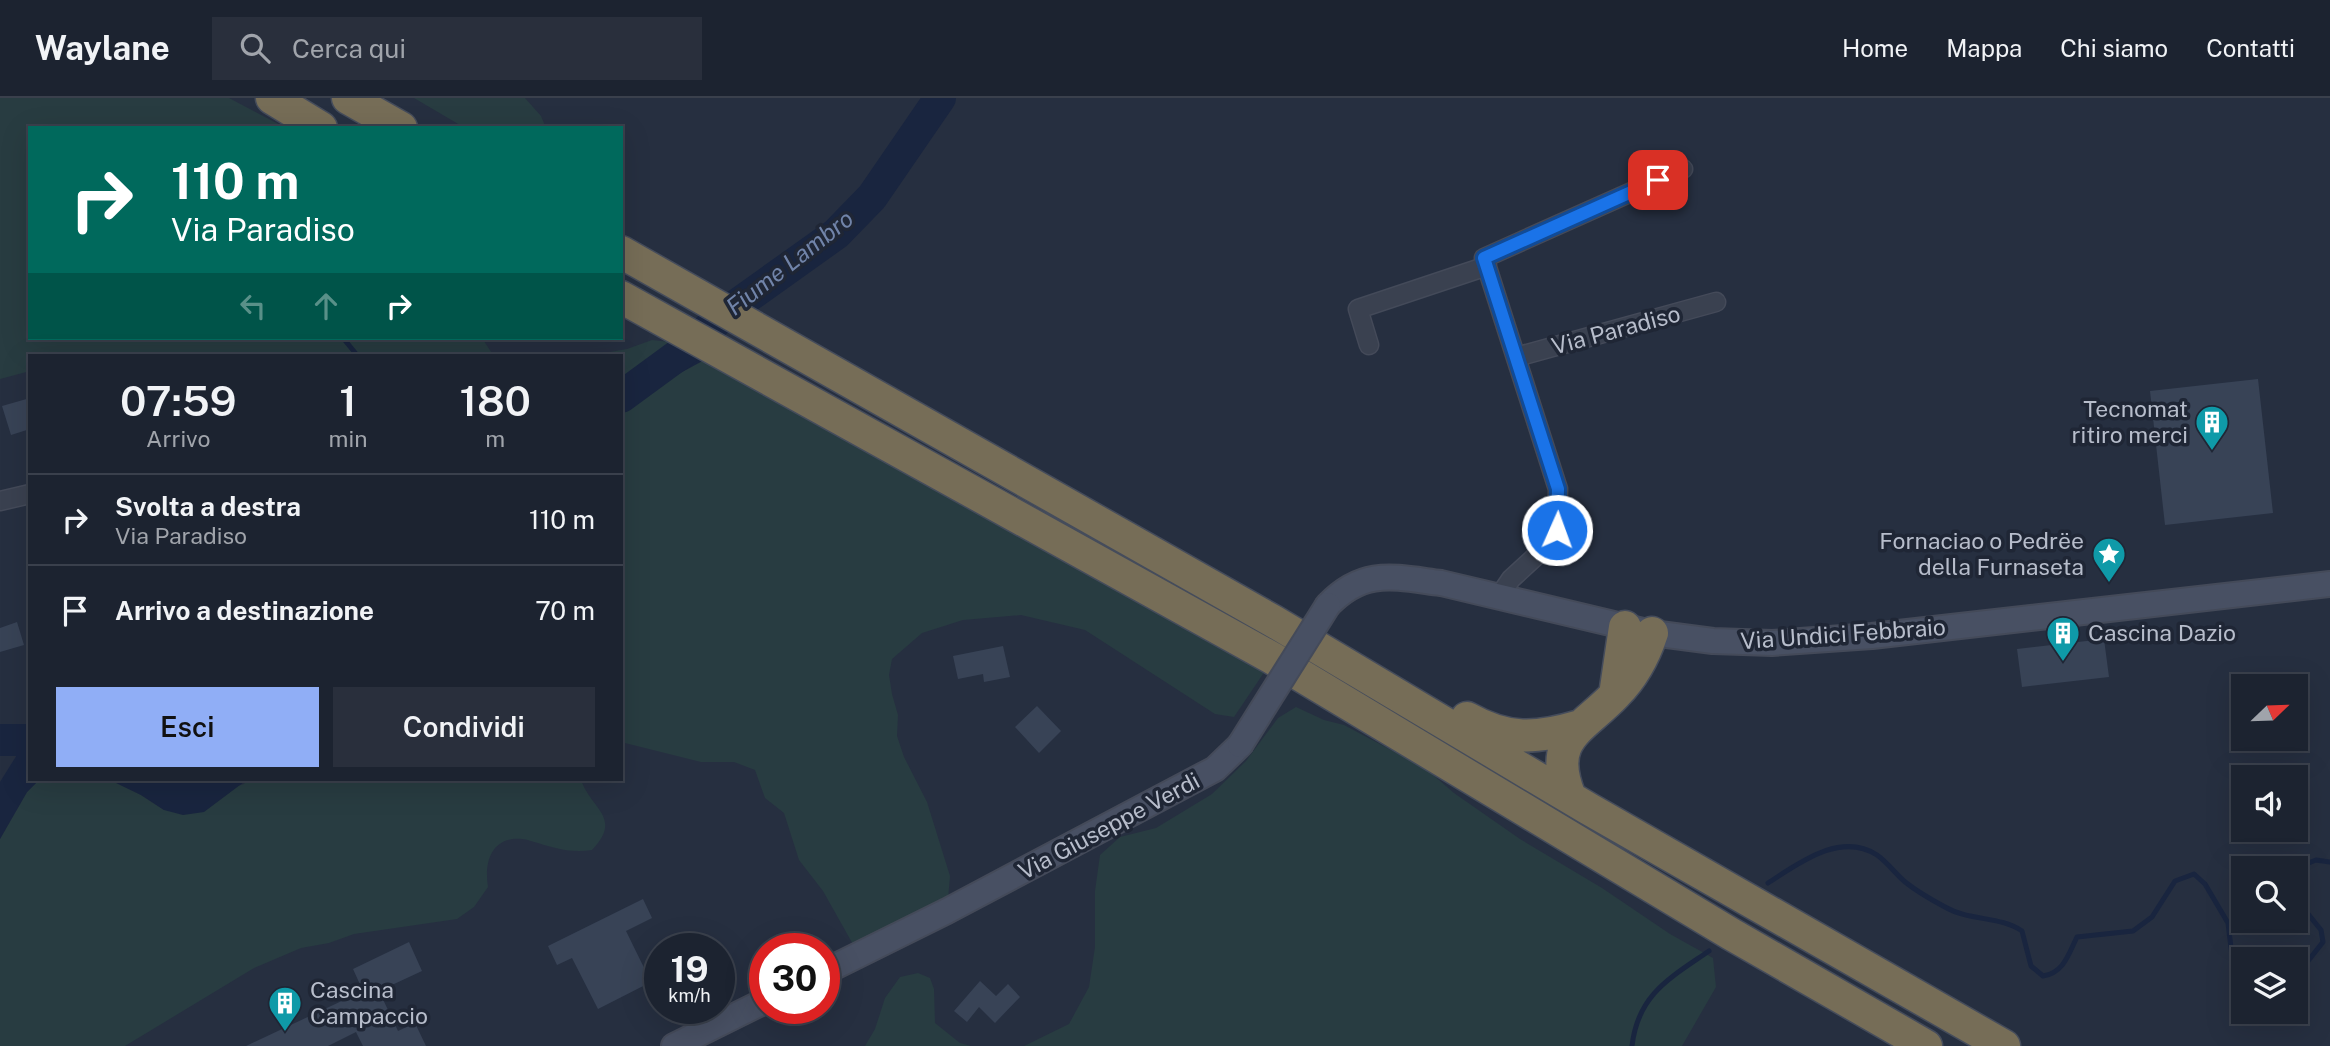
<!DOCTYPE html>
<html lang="it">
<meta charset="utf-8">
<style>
:root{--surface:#1c2330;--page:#292f3c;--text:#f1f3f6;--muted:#a0a4ab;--line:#3a404c;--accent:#90aef6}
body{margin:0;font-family:"Public Sans",sans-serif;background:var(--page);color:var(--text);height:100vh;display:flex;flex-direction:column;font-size:26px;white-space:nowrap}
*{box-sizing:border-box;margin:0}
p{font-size:23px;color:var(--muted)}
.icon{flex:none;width:38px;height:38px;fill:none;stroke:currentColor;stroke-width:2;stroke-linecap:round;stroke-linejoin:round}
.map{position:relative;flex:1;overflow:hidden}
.panel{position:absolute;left:28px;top:256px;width:595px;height:427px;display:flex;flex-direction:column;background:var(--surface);border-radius:0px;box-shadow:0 7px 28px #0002,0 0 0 2px var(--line)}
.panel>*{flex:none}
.guide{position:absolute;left:28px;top:28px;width:595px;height:214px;border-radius:0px;box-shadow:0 7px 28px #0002,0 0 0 2px var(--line);background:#00695c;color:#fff;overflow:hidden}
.needle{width:46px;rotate:67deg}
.controls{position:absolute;left:2231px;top:576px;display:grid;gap:14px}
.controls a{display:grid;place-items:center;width:77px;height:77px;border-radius:0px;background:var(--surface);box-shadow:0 7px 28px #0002,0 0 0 2px var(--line);font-size:35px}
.speed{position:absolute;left:644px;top:835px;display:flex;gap:14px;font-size:35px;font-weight:700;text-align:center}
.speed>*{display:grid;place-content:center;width:91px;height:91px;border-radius:50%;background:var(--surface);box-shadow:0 7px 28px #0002,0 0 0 2px var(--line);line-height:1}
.speed small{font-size:18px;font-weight:400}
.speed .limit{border:10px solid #d22;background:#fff;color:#111}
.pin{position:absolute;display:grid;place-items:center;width:60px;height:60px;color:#fff;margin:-30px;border-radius:14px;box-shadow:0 4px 10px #0006}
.me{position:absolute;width:77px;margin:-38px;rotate:2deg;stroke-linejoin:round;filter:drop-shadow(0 0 5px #0008)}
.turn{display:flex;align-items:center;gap:24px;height:147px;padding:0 28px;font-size:32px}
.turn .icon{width:91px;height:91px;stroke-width:2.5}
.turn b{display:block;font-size:49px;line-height:60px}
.lanes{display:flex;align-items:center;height:66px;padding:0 28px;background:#0003;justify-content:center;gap:35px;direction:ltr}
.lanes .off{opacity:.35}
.eta{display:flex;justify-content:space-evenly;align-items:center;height:119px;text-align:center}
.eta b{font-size:42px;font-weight:600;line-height:49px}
.primary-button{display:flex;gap:14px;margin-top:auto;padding:14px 28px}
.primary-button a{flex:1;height:80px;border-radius:0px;background:var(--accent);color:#111;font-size:28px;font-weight:600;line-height:80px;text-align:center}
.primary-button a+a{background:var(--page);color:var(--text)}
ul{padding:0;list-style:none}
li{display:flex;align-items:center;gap:21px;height:91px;padding:0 28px;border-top:2px solid var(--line)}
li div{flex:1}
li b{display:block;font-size:26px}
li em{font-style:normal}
header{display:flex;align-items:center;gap:42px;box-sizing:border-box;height:98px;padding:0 35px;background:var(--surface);border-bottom:2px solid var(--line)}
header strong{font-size:33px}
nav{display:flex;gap:38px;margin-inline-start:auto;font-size:24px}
.search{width:490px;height:63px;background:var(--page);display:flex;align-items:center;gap:18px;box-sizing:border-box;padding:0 24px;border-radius:0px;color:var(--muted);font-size:26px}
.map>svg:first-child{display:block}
.green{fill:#283c41}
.water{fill:#19253f}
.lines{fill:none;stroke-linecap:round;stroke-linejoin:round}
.stream{stroke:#19253f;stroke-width:5}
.river{stroke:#19253f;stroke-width:32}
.building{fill:#384356}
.street-casing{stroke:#444a59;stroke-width:21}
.secondary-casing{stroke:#444a59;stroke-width:28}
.highway-casing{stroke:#454c5b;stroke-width:35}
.street{stroke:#3a4150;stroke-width:18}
.secondary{stroke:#485063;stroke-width:24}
.highway{stroke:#766d57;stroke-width:32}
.secondary-bridge-casing{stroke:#444a59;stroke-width:28;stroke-linecap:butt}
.secondary-bridge{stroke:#485063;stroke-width:24}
.route-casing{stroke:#114b97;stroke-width:18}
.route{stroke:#1a73e8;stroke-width:12}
.labels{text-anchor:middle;stroke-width:7;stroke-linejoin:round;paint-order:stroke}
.street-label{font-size:23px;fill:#b7bdcb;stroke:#1f2635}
.poi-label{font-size:23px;fill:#b7bdcb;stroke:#1f2635;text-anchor:end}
.water-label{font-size:24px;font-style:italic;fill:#7184a9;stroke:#1f2635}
</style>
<header>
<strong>Waylane</strong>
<div class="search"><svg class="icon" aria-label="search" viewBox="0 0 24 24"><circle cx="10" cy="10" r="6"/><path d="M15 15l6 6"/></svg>Cerca qui</div>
<nav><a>Home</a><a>Mappa</a><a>Chi siamo</a><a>Contatti</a></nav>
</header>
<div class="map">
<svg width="2330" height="948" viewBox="0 0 2330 948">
<rect width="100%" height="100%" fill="#262f40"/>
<!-- green -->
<path class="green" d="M0,0h229l57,30h-256v210h452l11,17h-463v16l-30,8z
M414,0h111l16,18 5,12h-81z
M652,242l27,3 -58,42v-30h-28l34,-6z
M706,261l559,312 -31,46 -19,-3 -130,-84 -64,-15 -58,5 -41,13 -30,26 -3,16 3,19 6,21 -1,21 7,21 23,45 23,74 -3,35 -88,44 -36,-64 -24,-31 -15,-47 -19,-15 -10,-28 -21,-8h-33l-80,-20v-334l13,-10z
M1296,609l28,13 20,5 81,43 29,25 66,46 82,49 68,46 43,24 3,29 -34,59h-658l45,-22 20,-37 6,-40v-56l5,-36 20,-18 36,-9 56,-34 34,-33 32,-43z
M40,681h68l33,16 23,15 80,-26 4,-5h333c8,29 43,38 11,71 -19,3 -35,-1 -54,-7 -5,-1 -11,-4 -16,-4 -31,-3 -38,24 -34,48l-14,20 -17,12 -103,15 -25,9 -28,5 -47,20 -129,78h-125v-207l27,-47z
M918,875l12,5 4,11 1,34 25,20 11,3h-106l10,-17 10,-31 15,-21z"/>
<!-- water -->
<path class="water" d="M679,245l27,16 -72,39 -13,10v-23z
M30,643v38h10l-13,13 -27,47v-57l20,-32z
M108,681h140l-44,33 -21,3 -19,-5 -23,-15z"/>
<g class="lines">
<!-- stream -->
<path class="stream" d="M343,240l14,17
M2296,770l20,-8 14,2
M1768,785c30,-19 72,-52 109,-28 10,7 18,18 27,26 12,10 28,19 41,26 24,14 55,9 77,24l9,35 12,10c21,-3 26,-23 34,-39l56,-6 19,-14 23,-36 19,-7 11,10 23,39 5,41 11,9
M2296,801l25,31 2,12 -15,19 -12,6
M1632,948c6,-52 38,-68 77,-95"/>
<!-- river -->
<path class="river" d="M621,299l60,-44 47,-42 108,-77 36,-37 68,-99
M0,642h30"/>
</g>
<!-- building -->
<path class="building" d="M2258,281l15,134 -108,12 -15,-134z
M30,300v31l-19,6 -9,-29z
M17,524l7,23 -24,7v-24z
M2104,541l5,38 -87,10 -5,-38z
M1003,548l7,31 -26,5 -1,-8 -25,5 -5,-23z
M1037,608l24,25 -22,22 -24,-26z
M643,801l9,19 -26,13 25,51 -53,27 -26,-51 -15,7 -9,-19z
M409,844l13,29 -43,20 19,40 17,-8 11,23h-63l-7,-14 -28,14h-82l117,-55 -10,-22z
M980,883l16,15 12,-12 12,13 -25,26 -16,-16 -12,15 -13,-11z"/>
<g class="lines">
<defs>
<path id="street" d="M1369,247l-11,-36 129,-43
M1516,259l200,-55
M0,403l30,-7
M1498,500l13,-19 38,-35 8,-14 1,-41 -74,-231 199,-89"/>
<path id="secondary" d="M1328,507c36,-37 65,-28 113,-22l211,50 61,8 59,2 100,-7 458,-52
M824,874l123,-61 268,-142 25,-24
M674,948l91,-45"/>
<path id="highway" d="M272,0l49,30
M348,0l53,30
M621,154l652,369 316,188 415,237
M621,199l651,361 459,276 195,112
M1615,597l10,-68
M1467,620c41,23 69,21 113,8
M1570,699c-24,-59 12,-67 46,-103 18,-18 28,-37 36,-61"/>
</defs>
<!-- street casing -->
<use href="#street" class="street-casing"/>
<!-- secondary casing -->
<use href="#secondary" class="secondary-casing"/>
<!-- highway casing -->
<use href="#highway" class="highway-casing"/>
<!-- street -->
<use href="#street" class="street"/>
<!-- secondary -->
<use href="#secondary" class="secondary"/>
<!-- highway -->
<use href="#highway" class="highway"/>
<defs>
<path id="secondary-bridge" d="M1240,647l88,-140"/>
</defs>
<!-- secondary-bridge casing -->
<use href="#secondary-bridge" class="secondary-bridge-casing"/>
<!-- secondary-bridge -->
<use href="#secondary-bridge" class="secondary-bridge"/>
</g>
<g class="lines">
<defs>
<path id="route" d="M1557,432l1,-41 -74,-231 174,-78"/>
</defs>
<!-- route casing -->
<use href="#route" class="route-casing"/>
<!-- route -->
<use href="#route" class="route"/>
</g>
<!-- icons -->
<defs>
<symbol id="building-pin" viewBox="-11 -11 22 30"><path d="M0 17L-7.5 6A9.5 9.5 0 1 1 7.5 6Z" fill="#0f9aa8" stroke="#1f2635"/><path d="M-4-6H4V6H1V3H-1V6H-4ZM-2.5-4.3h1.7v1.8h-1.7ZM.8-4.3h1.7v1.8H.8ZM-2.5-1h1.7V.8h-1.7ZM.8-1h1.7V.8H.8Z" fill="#fff"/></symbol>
<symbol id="sight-pin" viewBox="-11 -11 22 30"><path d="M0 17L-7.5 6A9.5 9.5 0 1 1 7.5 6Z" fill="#0f9aa8" stroke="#1f2635"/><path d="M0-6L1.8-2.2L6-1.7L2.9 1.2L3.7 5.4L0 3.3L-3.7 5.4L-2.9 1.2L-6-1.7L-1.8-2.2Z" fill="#fff"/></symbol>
</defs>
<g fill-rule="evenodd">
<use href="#building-pin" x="2193" y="305" width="38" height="52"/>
<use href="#sight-pin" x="2090" y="437" width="38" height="52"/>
<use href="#building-pin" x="2044" y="516" width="38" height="52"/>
<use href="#building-pin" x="266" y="886" width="38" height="52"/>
</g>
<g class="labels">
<!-- street labels -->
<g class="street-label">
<text transform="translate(1616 232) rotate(-15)" y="8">Via Paradiso</text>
<text transform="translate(1843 536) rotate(-4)" y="8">Via Undici Febbraio</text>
<text transform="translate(1109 728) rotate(-28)" y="8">Via Giuseppe Verdi</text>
</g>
<!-- poi labels -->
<g class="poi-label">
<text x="2188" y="319">Tecnomat<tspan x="2188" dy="26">ritiro merci</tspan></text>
<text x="2084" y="451">Fornaciao o Pedrëe<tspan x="2084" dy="26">della Furnaseta</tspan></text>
<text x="2088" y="543" text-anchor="start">Cascina Dazio</text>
<text x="310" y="900" text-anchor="start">Cascina<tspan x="310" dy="26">Campaccio</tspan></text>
</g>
<!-- water labels -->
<g class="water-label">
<text transform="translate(790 165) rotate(-38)" y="8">Fiume Lambro</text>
</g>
</g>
</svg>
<div class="controls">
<a><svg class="needle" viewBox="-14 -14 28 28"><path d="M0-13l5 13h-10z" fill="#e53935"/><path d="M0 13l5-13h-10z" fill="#a0a4ab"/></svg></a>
<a><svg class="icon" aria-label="sound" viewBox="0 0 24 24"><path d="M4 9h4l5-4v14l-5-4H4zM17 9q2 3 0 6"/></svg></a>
<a><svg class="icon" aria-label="search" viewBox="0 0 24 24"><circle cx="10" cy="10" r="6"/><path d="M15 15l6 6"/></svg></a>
<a><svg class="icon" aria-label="layers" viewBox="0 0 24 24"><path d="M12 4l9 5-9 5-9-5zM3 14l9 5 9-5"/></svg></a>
</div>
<div class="speed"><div>19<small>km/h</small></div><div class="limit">30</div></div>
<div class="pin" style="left:1658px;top:82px;background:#d93025"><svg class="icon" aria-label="arrive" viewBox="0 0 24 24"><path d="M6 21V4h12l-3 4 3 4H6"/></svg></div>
<svg class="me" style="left:1557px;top:432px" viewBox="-20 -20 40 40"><circle r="17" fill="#1a73e8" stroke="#fff" stroke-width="3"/><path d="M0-11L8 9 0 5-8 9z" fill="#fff"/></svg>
<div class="guide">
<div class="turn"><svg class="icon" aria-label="right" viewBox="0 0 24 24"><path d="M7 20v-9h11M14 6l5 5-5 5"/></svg><div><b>110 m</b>Via Paradiso</div></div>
<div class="lanes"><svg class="icon off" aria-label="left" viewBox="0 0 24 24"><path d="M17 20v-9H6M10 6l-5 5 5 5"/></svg><svg class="icon off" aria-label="ahead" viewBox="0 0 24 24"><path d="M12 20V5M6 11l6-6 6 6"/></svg><svg class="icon" aria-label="right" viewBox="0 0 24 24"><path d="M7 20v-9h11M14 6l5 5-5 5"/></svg></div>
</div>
<section class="panel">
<div class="eta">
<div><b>07:59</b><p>Arrivo</p></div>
<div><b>1</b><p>min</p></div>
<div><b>180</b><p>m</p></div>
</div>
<ul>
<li><svg class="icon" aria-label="right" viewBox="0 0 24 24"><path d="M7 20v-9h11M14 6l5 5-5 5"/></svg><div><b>Svolta a destra</b><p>Via Paradiso</p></div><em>110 m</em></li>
<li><svg class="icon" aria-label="arrive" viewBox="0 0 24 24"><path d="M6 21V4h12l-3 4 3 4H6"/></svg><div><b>Arrivo a destinazione</b></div><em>70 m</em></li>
</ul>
<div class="primary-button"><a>Esci</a><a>Condividi</a></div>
</section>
</div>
